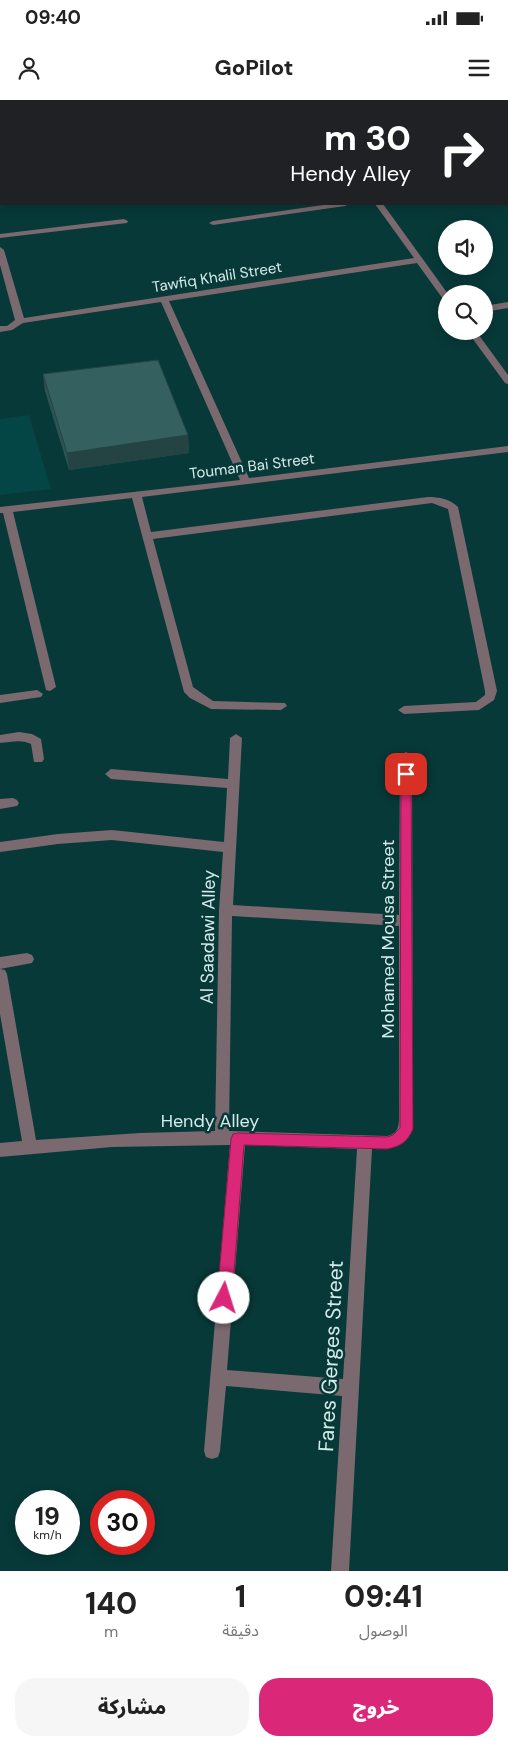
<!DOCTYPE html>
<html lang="ar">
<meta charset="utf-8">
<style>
:root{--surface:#fff;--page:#f6f6f6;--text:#222;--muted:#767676;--accent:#db2777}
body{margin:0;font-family:"DM Sans","Noto Sans Arabic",sans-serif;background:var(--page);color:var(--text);direction:rtl;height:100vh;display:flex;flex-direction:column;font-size:19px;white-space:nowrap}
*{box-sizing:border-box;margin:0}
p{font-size:16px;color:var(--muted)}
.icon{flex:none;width:28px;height:28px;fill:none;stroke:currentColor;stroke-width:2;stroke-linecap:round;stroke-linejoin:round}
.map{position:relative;height:1471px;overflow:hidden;direction:ltr}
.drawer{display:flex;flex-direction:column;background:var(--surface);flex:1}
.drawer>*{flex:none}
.top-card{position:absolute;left:0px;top:0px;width:509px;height:105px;box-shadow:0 2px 12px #0003;direction:rtl;background:#202124;color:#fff;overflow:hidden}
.buttons{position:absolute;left:438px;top:120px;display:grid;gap:10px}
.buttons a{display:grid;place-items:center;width:55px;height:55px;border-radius:50%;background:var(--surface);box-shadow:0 2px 12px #0003;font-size:25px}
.speed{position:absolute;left:15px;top:1390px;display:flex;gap:10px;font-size:25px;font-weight:700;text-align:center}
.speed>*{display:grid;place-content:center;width:65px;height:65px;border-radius:50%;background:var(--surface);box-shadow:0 2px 12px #0003;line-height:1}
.speed small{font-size:12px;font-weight:400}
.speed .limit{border:8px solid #d22;background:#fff;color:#111}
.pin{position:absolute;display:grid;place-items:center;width:42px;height:42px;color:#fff;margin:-21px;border-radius:10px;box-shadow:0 2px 8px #0006}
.me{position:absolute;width:55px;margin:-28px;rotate:5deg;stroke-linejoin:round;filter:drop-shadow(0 0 4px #0008)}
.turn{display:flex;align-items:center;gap:18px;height:105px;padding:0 15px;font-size:22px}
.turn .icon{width:65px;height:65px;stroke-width:2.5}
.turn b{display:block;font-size:35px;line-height:42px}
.eta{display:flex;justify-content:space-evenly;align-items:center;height:85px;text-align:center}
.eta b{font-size:30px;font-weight:800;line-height:35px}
.action{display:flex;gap:10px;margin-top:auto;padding:10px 15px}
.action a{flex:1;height:58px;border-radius:20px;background:var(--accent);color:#fff;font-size:20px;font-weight:800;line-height:58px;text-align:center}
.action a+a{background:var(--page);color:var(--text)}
.status{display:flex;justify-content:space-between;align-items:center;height:35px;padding:0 25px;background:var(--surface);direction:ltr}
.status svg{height:14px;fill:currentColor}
header{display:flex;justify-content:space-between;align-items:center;height:65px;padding:0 15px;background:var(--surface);font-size:22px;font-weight:800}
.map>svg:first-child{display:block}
.built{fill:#044645}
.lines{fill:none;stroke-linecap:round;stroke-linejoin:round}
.minor{fill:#7a696f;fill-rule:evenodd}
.wall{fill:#2d5353}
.shaded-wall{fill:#244443}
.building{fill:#346160;stroke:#244443}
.route{fill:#db2777;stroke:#8e194d}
.labels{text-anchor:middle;stroke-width:5;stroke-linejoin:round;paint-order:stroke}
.far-street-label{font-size:15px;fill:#d4ebea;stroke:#073938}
.street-label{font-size:18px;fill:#d4ebea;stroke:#073938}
.near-street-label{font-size:21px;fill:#d4ebea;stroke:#073938}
</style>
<div class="status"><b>09:40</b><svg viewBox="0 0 49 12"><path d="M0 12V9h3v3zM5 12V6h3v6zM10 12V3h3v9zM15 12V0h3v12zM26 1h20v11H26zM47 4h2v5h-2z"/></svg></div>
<header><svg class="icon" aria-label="menu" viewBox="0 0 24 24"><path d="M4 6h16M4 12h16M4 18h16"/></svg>GoPilot<svg class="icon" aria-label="person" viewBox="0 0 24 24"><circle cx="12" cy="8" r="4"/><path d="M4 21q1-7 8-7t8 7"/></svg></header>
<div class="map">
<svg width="508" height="1471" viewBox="0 0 508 1471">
<rect width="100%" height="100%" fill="#073938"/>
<!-- built -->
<path class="built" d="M29,315l22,74 -51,6v-76z"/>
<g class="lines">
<!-- minor -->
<path class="minor" d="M299,0h8l1,1h-8z
M0,89h1v4h-1z
M330,104h19l-4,2 -132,19 -4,-2 4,-2z
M375,104h8l65,90h-2v6l-3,-1 -26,-36 -248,38 80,177 259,-32v6l-366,45 9,35 277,-35c11,0 22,2 30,10l39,184 -3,9 -15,10 -75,4 -6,-4 6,-4 72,-4 9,-7v-4l-37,-182 -16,-6 -279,36 40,148 20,14 72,2 2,3 -6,4 -70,-1 -21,-11 -6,-6 -52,-194 -119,14 43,175 -6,4 -4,-1 -43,-177h-3v-6l240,-27 -79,-178 -138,21 -11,7 -12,2v-6h7l8,-6 -15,-55v-18l4,3 20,68 390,-60z
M124,119l4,2 -1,2 -127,15v-4z
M508,202v6l-24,4v-6z
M467,231h9l32,44v9l-3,-1z
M37,590l6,4 -2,3 -41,6v-8z
M19,632l13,2 9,5 3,20 -2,3h-8l-3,-18c-10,-5 -20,-2 -31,-1v-8z
M236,634l6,4 -9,167 166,10 1,-159 6,-4 6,4 1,370c-4,21 -22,24 -41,23l-23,422h-18l11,-175 -116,-10 -6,65 -2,6 -6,2 -6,-2 -2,-6 26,-306 -118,2 -112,10v-14l22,-2 -22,-127v-57l27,-4 5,2 2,4 -2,4 -32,6 5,1 2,4 29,166 104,-7 75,-2 4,-221 4,-58 -111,-12 -54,4 -58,8v-10l58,-8 54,-4 112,12 3,-54 -116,-9 -6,-5 6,-5 117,10 2,-41zM232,816l167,10v195c-1,9 -3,13 -12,15l-158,-5zM245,1045l112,4 -14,230 -116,-9z
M13,698l4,2 2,3 -2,3 -17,3v-10z"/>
</g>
<!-- wall -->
<path class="wall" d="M43,274l145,61 1,18 -120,17 -24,-79z"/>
<!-- shaded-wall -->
<path class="shaded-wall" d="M188,335l1,18 -120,17 -2,-17z"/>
<!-- building -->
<path class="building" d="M158,260l30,75 -121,18 -24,-79z"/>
<!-- route -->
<path class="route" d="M406,670l5,4 2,355c-6,13 -12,17 -26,20l-143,-4 -12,153 -2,5 -6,2 -5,-2 -2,-5 14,-159 2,-5 5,-1 149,4 6,-2 7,-7 1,-354z"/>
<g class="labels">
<!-- far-street labels -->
<g class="far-street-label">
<text transform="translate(217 177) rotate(-9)" y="5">Tawfiq Khalil Street</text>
<text transform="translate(252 366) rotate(-7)" y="5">Touman Bai Street</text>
</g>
<!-- street labels -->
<g class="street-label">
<text transform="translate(208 837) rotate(-89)" y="6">Al Saadawi Alley</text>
<text transform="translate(388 839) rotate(-90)" y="6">Mohamed Mousa Street</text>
<text x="210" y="1027">Hendy Alley</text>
</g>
<!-- near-street labels -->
<g class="near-street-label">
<text transform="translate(331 1256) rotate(-87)" y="7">Fares Gerges Street</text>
</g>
</g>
</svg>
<div class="buttons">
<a><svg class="icon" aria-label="sound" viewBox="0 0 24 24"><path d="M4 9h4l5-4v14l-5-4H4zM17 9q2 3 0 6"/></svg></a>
<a><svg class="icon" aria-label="search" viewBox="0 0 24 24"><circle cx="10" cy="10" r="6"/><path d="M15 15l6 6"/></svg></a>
</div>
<div class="speed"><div>19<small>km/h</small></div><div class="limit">30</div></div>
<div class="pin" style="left:406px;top:674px;background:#d93025"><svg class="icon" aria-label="arrive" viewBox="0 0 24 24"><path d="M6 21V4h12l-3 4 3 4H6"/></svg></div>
<svg class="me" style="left:224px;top:1198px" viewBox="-20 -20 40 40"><circle r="19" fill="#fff"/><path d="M0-13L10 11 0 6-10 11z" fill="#db2777"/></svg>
<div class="top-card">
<div class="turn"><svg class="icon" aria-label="right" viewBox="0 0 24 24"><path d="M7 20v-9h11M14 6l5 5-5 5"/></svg><div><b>30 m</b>Hendy Alley</div></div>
</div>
</div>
<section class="drawer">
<div class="eta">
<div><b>09:41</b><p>الوصول</p></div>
<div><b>1</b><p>دقيقة</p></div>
<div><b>140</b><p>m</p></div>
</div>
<div class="action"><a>خروج</a><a>مشاركة</a></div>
</section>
